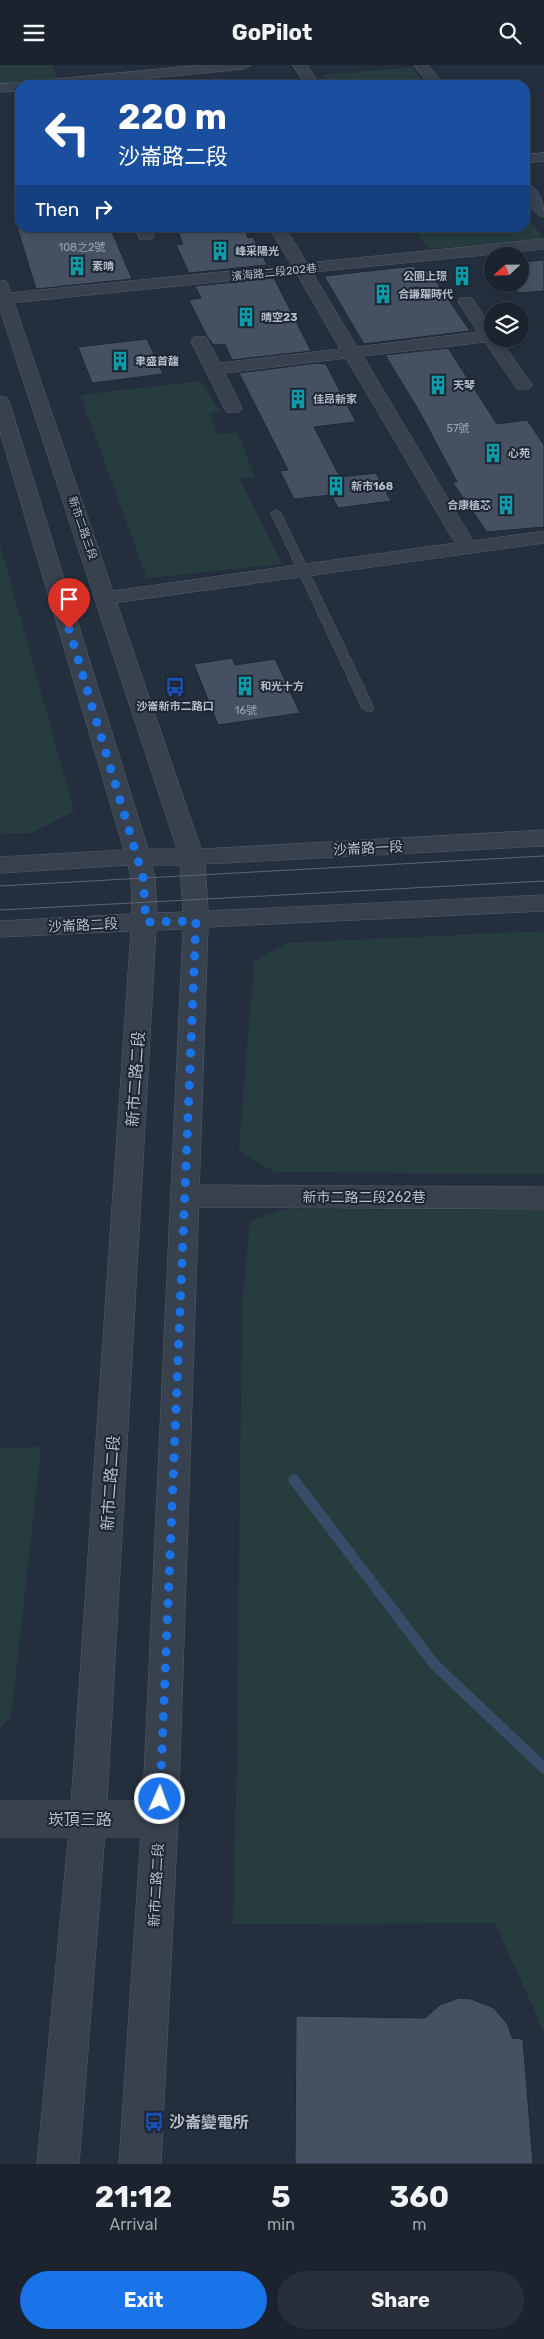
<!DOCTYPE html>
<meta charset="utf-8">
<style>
:root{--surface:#1b232e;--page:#282f3a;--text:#f1f3f6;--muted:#a0a4aa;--line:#39404a;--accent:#1a73e8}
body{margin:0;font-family:Rubik,"Noto Sans TC",sans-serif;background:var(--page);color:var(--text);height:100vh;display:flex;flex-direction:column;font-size:19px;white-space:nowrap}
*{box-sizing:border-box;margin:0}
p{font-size:16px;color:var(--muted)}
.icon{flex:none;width:28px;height:28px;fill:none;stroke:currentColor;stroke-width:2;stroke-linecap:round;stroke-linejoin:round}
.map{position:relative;height:2099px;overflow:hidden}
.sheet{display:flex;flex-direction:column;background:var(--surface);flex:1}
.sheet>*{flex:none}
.top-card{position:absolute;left:15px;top:15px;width:515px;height:152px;border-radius:15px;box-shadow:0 2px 8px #0003,0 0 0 1px var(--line);background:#1a4fa0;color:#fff;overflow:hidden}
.needle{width:32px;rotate:248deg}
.tools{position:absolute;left:484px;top:182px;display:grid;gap:10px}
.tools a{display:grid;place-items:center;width:45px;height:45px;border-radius:50%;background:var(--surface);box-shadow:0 2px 8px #0003,0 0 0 1px var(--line);font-size:25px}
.pin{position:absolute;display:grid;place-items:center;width:42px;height:42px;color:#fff;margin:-51px -21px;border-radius:50% 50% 50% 0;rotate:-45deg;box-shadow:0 0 5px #0007}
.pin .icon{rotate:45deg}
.me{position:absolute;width:55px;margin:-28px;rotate:2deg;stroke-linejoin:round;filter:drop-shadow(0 0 4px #0008)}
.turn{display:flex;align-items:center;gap:18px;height:105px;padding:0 20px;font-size:22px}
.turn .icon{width:65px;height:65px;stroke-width:2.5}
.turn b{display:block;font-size:35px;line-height:42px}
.then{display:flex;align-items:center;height:48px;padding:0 20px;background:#0003;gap:10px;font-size:19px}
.eta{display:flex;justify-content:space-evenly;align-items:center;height:85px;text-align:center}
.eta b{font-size:30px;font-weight:700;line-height:35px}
.action{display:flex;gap:10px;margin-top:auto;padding:10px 20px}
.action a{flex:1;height:58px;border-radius:30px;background:var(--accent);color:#fff;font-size:20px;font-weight:700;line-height:58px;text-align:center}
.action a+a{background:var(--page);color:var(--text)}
header{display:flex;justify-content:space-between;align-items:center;height:65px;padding:0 20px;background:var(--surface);font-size:22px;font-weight:700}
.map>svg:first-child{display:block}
.green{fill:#263c3f}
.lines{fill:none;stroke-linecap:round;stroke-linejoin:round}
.stream{stroke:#394c67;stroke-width:11}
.building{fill:#455162;stroke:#1f2835}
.service-casing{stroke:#565f6c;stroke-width:1}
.minor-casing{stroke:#565f6c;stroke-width:1}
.tertiary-casing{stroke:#565f6c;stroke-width:1}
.service{fill:#38414e;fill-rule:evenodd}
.minor{fill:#38414e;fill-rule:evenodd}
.tertiary{fill:#38414e;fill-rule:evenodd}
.tram{stroke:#5a6575;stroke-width:1}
.route{stroke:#1a73e8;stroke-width:9;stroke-dasharray:0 16.2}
.labels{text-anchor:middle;stroke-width:4;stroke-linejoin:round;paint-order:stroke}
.number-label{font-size:11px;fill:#98a1af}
.far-poi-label{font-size:11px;font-weight:bold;fill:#b4bcc9;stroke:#1d2633;text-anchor:start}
.far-street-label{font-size:11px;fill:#b4bcc9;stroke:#1d2633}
.street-label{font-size:14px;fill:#b4bcc9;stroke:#1d2633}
.near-street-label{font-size:16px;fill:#b4bcc9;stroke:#1d2633}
.near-poi-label{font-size:16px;font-weight:bold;fill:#b4bcc9;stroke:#1d2633;text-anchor:start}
</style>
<header><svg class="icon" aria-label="menu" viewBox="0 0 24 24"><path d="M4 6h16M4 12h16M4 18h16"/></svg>GoPilot<svg class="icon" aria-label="search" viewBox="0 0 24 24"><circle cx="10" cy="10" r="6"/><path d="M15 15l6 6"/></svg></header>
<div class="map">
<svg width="544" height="2099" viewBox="0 0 544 2099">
<rect width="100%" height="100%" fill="#242f3e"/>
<!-- green -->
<path class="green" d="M0,0h52l7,14 -59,5z
M412,2l14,18h-96l-7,-10z
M525,148l19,26 -115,10 -15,-21 111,-1z
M201,316l19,31 -11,1 8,21 20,-2 18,45 -16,1 43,86 -135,14 -67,-183z
M0,479l74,267 -43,22 -31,1z
M544,866v243l-269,-2 -36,-21 15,-189 33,-19z
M283,1144l261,1v822l-49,-109 -262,1 4,-167 5,-449 8,-87z
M41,1382l-30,270 -11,11v-280z"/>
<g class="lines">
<!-- stream -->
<path class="stream" d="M294,1415l140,184 110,104"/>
</g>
<!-- building -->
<path class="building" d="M17,162h93l22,52 -96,10z
M176,162h68l4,11 5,-1 14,28 -78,8 -13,-28 7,-1z
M544,195v31l-26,2 -6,-9h8v-22z
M414,201l4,6 11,-1 41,60 -106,13 -40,-68z
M274,213l37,73 -79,9 -7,-16 -12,1 -6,-9 -18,-36 12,-2 -6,-12z
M147,274l16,35 -71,9 -14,-36z
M448,283l49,76 30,-4 17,25v82l-57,5 -35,-50h5l-39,-73 -33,-54z
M317,298l9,1 30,58 -42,5 26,50 36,-4 15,28 -53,7 -7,-13 -37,4 -14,-28 8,-1 -49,-97z
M232,593l3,7 40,-6 25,54 -82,12 -24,-61z
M459,1933l12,1 23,9 14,17 4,13 11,1 10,125h-238l1,-148 129,2 15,-13z"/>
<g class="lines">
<defs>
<path id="service" d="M276,445l5,3 93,195 -2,3 -4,1 -6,-4 -91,-195z"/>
<path id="minor" d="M201,0h50l-7,4 -164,16h-50l7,-4z
M293,0h14l13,20h-14z
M414,0h14l16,20h-14z
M20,18l6,2h-6v6l-20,1v-8z
M544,88v8l-19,2v-8z
M525,118c15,4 19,21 19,34 -15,-4 -19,-21 -19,-34z
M134,162h16l4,9 -2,3h-12z
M269,162h16l22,36 237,-24v10l-232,23 45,75 121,-15 -20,-30 2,-4h12l20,30v11h8l32,46 -3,4h-12l-32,-47 -122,14 110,185 71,-10v12l-438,61 -7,-2 -3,-4 3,-4 7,-2 349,-49 -109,-185 -121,15 17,35 -3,4h-12l-3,-4 -33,-67 3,-4h12l14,26 120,-14 -43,-75 -297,30v-10l291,-29z
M185,1120l359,2v22l-359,-2 -10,-3 -4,-8 4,-8z
M0,1736h160l13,5 5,13 -5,13 -13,5h-160z"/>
<path id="tertiary" d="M0,215l6,1 2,4 193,564 343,-19v16l-339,18 3,47 336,-16v16l-336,16 -30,892 -17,345h-42l23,-345 41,-890 -27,1 -50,890 -27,344h-42l33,-344 61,-889 -131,6v-16l132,-7 -1,-37 -3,-12 -128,8v-16l124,-7 -124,-418v-36l6,1 3,4 139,448h29l-177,-539zM152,800h28l3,47 -26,1 -2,-36z"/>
</defs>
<!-- service casing -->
<use href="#service" class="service-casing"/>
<!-- minor casing -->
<use href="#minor" class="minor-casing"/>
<!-- tertiary casing -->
<use href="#tertiary" class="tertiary-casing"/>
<!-- service -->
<use href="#service" class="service"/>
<!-- minor -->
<use href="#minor" class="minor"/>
<!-- tertiary -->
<use href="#tertiary" class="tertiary"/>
<!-- tram -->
<path class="tram" d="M0,821l544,-30
M0,845l544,-29"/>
</g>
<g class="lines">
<!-- route -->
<path class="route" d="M69,564l74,248 3,45 50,-1 -36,878"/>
</g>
<!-- icons -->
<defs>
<symbol id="building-bare" viewBox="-9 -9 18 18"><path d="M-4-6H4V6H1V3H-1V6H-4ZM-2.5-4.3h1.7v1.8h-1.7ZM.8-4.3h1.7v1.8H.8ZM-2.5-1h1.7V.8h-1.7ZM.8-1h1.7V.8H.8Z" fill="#0f9aa8" stroke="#1d2633" stroke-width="2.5" paint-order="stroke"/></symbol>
<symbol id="bus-bare" viewBox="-9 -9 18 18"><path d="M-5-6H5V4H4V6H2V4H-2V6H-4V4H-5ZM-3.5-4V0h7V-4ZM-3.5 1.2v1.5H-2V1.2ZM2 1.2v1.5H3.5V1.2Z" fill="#1a4fb4" stroke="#1d2633" stroke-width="2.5" paint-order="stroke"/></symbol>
</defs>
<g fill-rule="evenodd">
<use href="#building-bare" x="206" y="172" width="28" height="28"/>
<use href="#building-bare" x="63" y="187" width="28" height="28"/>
<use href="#building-bare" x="448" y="197" width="28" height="28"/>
<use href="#building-bare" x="369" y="215" width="28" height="28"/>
<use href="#building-bare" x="232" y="238" width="28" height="28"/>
<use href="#building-bare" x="106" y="282" width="28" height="28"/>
<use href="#building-bare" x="424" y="306" width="28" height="28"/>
<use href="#building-bare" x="284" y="320" width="28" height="28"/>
<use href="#building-bare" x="479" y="374" width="28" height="28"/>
<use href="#building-bare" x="322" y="407" width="28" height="28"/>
<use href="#building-bare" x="492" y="426" width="28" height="28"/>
<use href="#building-bare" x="231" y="607" width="28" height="28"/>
<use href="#bus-bare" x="161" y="608" width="28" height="28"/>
<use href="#bus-bare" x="140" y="2043" width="28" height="28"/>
</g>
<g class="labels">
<!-- number labels -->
<g class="number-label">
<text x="82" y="186">108之2號</text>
<text x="458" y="367">57號</text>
<text x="246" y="649">16號</text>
</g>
<!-- far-poi labels -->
<g class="far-poi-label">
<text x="235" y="190">峰采陽光</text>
<text x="92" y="205">素晴</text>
<text x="447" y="215" text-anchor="end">公園上璟</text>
<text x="398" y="233">合謙躍時代</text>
<text x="261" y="256">晴空23</text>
<text x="135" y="300">聿盛首馥</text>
<text x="453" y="324">天琴</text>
<text x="313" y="338">佳昂新家</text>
<text x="508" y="392">心苑</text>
<text x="351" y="425">新市168</text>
<text x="491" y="444" text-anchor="end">合康植芯</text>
<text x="260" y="625">和光十方</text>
<text x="175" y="645" text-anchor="middle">沙崙新市二路口</text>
</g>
<!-- far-street labels -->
<g class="far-street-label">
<text transform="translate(274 207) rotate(-6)" y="4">濱海路二段202巷</text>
<text transform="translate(83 463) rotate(71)" y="4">新市二路三段</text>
</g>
<!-- street labels -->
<g class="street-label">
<text transform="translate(368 783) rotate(-3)" y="5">沙崙路一段</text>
<text transform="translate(83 860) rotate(-3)" y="5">沙崙路二段</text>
<text x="364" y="1137">新市二路二段262巷</text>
<text transform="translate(156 1820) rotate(-87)" y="5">新市二路二段</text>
</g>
<!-- near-street labels -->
<g class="near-street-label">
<text transform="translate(135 1014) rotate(-86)" y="6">新市二路二段</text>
<text transform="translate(110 1418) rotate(-86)" y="6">新市二路二段</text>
<text x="80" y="1760">崁頂三路</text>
</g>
<!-- near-poi labels -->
<g class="near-poi-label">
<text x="169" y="2063">沙崙變電所</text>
</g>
</g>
</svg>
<div class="tools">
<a><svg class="needle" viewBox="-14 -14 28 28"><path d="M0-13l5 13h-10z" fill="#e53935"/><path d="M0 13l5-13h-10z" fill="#a0a4aa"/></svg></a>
<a><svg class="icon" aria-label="layers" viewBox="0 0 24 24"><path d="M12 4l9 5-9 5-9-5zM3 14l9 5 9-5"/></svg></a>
</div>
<div class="pin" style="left:69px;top:564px;background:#d93025"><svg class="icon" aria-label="arrive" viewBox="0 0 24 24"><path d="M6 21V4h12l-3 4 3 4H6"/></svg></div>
<svg class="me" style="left:160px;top:1734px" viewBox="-20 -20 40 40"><circle r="17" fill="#1a73e8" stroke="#fff" stroke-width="3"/><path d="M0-11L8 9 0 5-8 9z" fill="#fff"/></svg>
<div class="top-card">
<div class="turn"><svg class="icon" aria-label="left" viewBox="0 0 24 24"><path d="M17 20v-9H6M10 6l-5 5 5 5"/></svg><div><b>220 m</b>沙崙路二段</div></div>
<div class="then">Then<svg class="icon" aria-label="right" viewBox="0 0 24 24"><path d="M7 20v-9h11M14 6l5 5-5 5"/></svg></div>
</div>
</div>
<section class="sheet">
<div class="eta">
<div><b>21:12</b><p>Arrival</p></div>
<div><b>5</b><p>min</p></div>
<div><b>360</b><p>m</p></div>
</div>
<div class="action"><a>Exit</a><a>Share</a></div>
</section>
